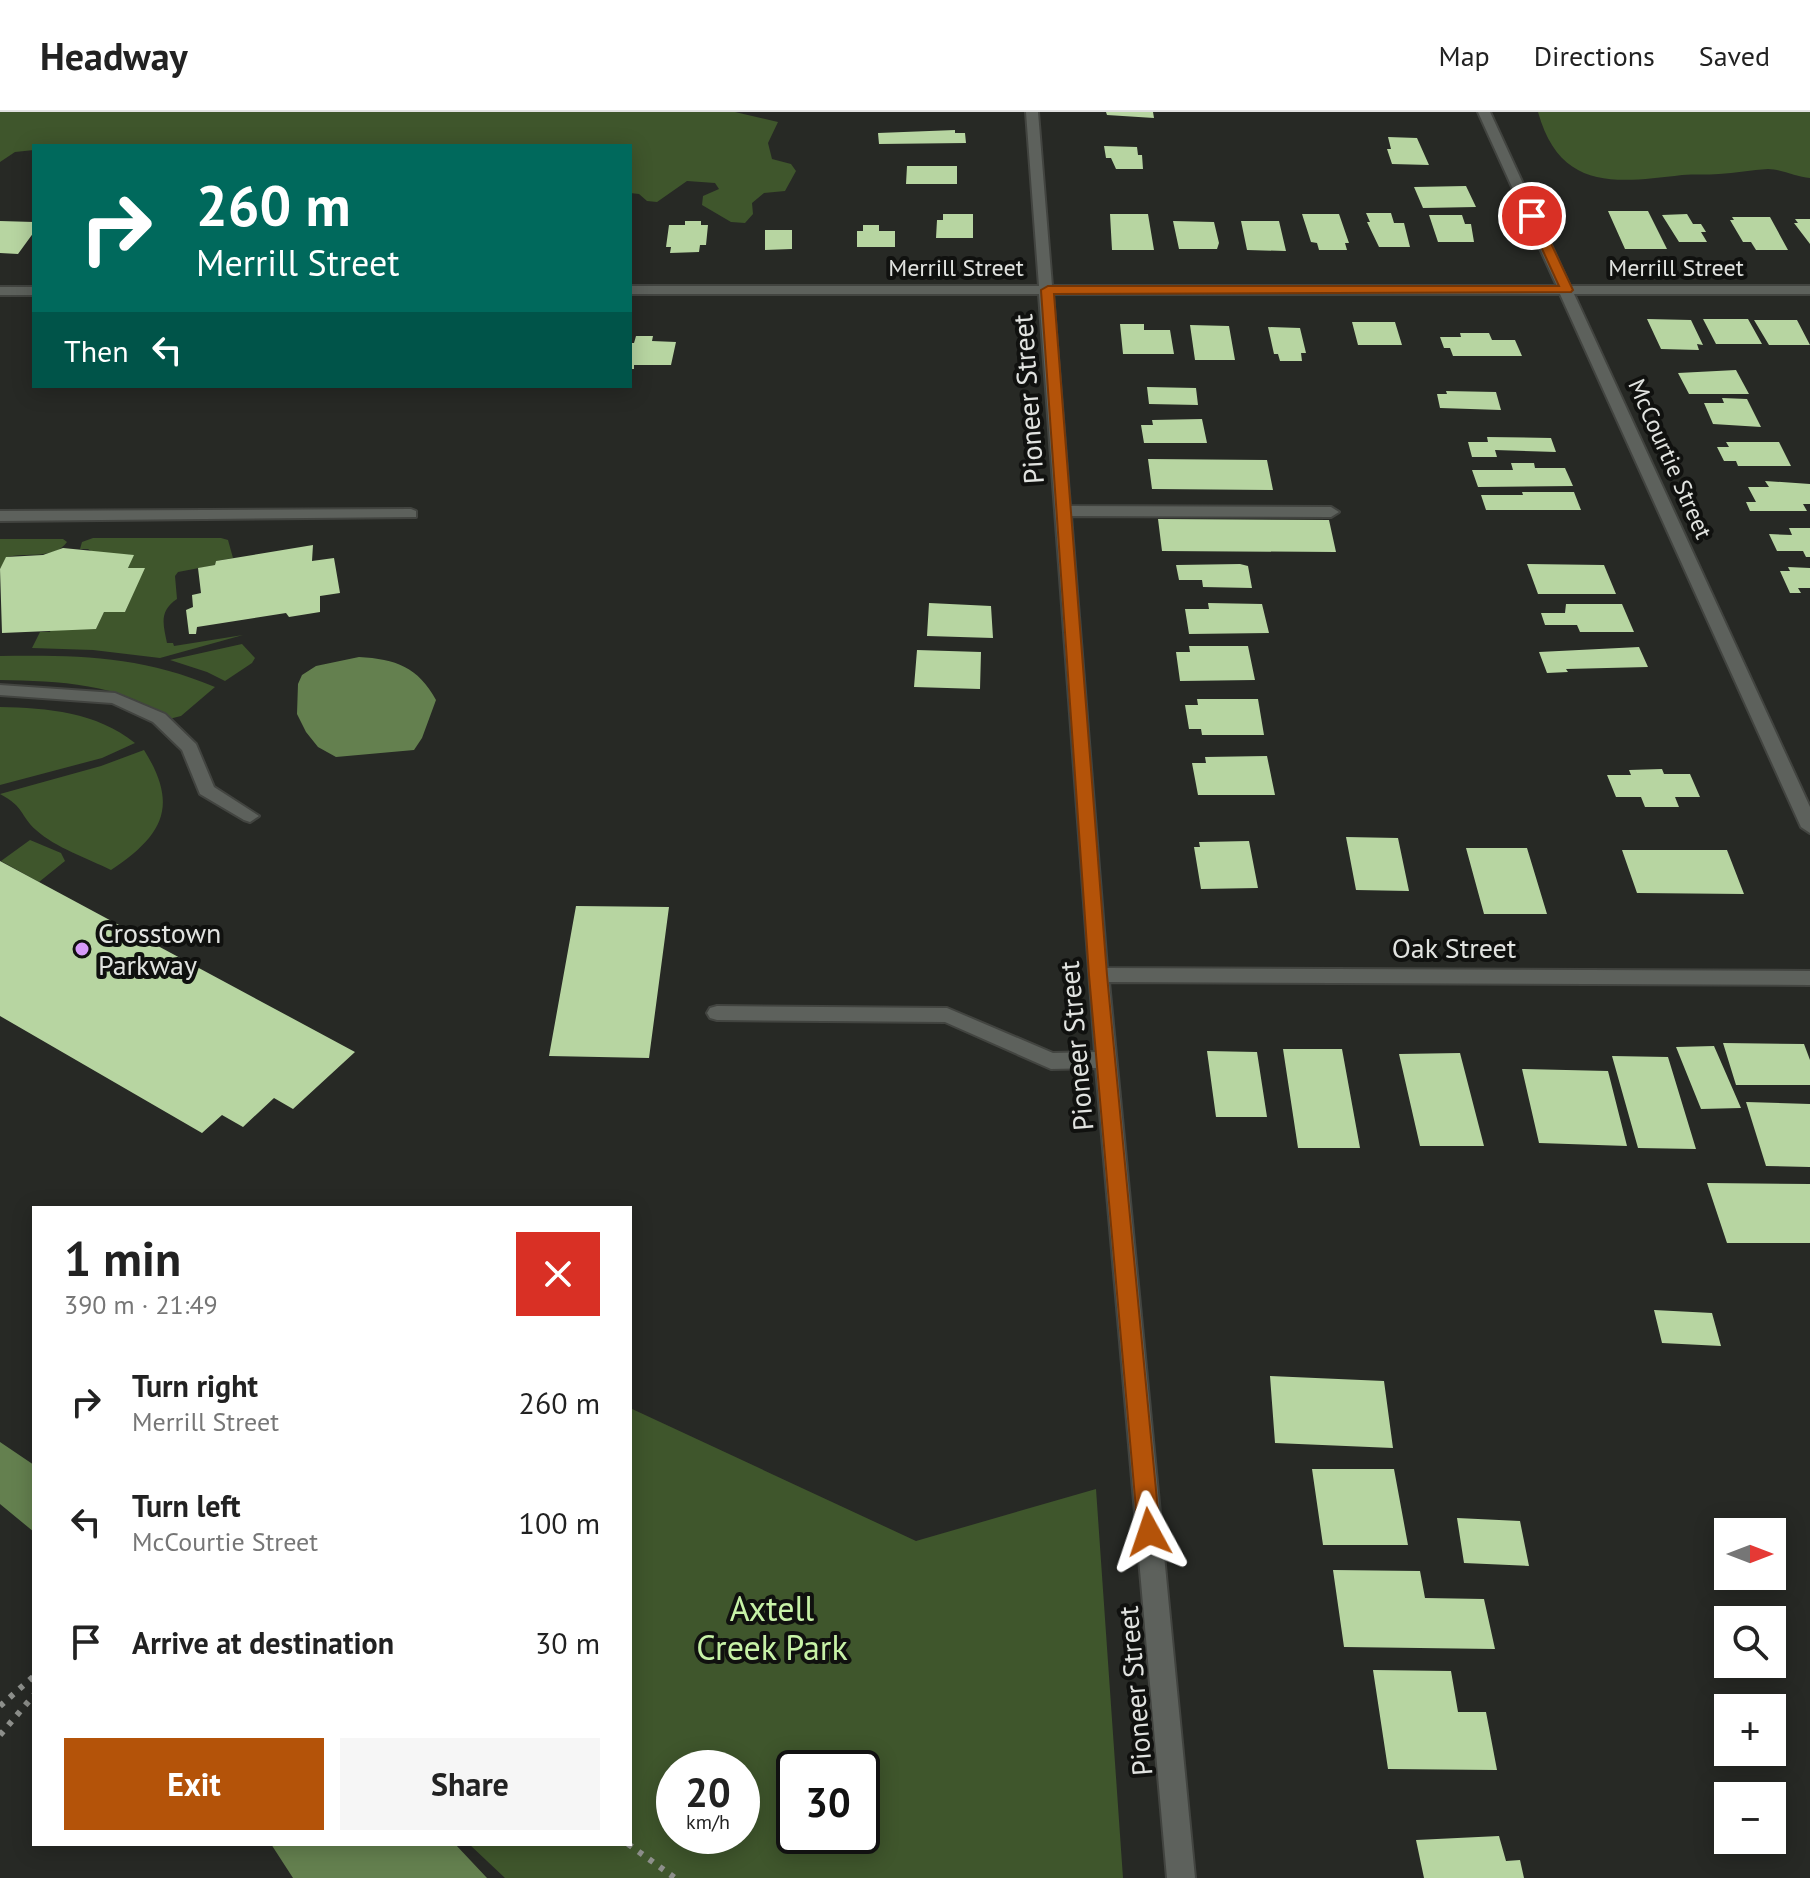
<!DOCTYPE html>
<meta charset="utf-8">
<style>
:root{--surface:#fff;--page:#f6f6f6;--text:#222;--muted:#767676;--line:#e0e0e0;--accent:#b45309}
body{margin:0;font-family:"PT Sans",sans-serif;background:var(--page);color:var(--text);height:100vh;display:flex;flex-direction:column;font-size:30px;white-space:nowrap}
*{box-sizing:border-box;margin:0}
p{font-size:26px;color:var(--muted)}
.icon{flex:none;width:44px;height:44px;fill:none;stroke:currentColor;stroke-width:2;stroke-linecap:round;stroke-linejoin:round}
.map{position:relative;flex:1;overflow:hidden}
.drawer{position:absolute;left:32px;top:1094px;width:600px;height:640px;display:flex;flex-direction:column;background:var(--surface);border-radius:0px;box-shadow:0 4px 20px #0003}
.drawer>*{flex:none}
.hud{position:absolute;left:32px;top:32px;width:600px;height:244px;border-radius:0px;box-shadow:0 4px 20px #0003;background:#00695c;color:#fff;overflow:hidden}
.needle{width:52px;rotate:90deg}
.controls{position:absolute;left:1714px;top:1406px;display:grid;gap:16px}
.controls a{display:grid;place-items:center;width:72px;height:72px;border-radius:0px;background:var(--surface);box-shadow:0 4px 20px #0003;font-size:40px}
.speed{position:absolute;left:656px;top:1638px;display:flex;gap:16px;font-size:40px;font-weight:700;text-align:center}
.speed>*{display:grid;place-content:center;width:104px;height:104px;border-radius:50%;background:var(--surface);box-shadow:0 4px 20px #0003;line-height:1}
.speed small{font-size:20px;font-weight:400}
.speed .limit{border:4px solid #111;border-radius:12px;background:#fff;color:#111}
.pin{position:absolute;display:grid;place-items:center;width:68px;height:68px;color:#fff;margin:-34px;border:4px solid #fff;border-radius:50%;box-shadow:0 2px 8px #0007}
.me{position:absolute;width:88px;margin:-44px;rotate:355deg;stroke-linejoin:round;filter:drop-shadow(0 0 6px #0008)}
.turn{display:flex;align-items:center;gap:28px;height:168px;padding:0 32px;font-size:36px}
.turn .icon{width:104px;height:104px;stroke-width:2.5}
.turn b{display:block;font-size:56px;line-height:68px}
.then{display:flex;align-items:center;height:76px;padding:0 32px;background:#0003;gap:16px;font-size:30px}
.round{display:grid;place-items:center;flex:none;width:84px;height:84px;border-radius:0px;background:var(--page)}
.overview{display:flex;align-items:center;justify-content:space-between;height:136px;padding:0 32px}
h1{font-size:48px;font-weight:700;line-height:60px}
.cta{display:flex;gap:16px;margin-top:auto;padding:16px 32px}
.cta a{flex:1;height:92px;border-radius:0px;background:var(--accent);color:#fff;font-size:32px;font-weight:700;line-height:92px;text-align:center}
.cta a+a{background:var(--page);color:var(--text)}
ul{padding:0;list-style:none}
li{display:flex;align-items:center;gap:24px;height:120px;padding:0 32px}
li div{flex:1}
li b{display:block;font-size:30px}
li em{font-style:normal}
header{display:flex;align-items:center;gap:48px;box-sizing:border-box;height:112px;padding:0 40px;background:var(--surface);border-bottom:2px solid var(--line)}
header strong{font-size:38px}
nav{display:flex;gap:44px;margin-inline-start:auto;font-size:28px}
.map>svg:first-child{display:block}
.green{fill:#3f562c;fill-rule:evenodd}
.water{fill:#64804f}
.building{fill:#b7d5a1}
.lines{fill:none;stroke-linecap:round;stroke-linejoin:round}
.minor-casing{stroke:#424440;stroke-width:4}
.path{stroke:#8d8f8b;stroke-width:6;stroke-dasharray:5 8;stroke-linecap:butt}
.minor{fill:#5d615c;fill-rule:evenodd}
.route{fill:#b45309;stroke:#753606;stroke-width:2}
.poi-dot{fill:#d79bf9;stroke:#10110f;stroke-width:3}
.labels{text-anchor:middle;stroke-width:8;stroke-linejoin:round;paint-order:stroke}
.far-street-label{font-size:24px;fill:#e1e3e0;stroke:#10110f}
.street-label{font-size:28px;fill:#e1e3e0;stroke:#10110f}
.poi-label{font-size:28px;fill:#e1e3e0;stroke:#10110f;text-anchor:start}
.near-park-label{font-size:34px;fill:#c7f2a7;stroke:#10110f}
</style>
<header>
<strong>Headway</strong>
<nav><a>Map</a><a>Directions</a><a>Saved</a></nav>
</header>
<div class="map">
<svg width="1810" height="1766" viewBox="0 0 1810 1766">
<rect width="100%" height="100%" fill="#272925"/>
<!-- green -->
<path class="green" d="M0,0h735l43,10 -10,21 4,16 19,5 5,7 -11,20 -21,2 -12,10 1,11 -8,9 -14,-1 -29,-17 1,-9 16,-7 -4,-6 -28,-2 -30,21 -10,-1 -8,-7 -9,-1v-47h-596v4l-19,2 -15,10z
M1538,0h272v66c-14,-1 -29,-9 -42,-9 -16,1 -33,4 -49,5 -12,1 -25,0 -37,1 -66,8 -122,16 -144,-63z
M93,426h128l7,2 5,18 -17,3 -1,4 -37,7 -3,4 2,23c-18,12 -14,25 -10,44h6l1,3 69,-11 -83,23 -67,-8 -61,-2 8,-16h10l1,-3h45l8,-17h21l19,-44h-16l5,-13 -39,-2 -6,-4h-8l2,-7z
M0,427h63l4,3c-12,18 -42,10 -60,15l-7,12z
M242,532l13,14 -3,5 -27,18 -18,-9 -37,-12z
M0,544c79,-1 141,0 215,31l-34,29 -12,3c-49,-36 -110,-38 -169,-39z
M0,595c48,1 96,5 135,36l-33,15 -102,27z
M144,638c36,57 18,86 -33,120 -24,-12 -55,-22 -75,-40 -16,-14 -11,-23 -36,-36l101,-28z
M30,728l31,13 4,8 -26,21 -38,-21z
M630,1296l286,133 180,-52 27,389h-618l-36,-34h161zM742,1656v68h-68v-68zM862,1656v68h-68v-68z"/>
<!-- water -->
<path class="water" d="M359,545c37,2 59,10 77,43l-14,38 -8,12 -78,7 -18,-10 -12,-15 -9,-18 1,-30 4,-9 14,-9z
M0,1330l34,23v67l-34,-28z
M271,1732h184l32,34h-194z"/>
<!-- building -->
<path class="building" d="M1106,0h47l1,6 -47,-3z
M955,18v3h10l1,10 -87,1 -1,-11z
M1388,25l29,1 12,27 -37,-1 -5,-15h4z
M1104,34l33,1 1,8h4l1,14h-27l-5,-11h-5z
M907,54h50v18h-51z
M1466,74l10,21 -53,1 -9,-21z
M1608,99h40l19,38h-42z
M1366,101h25l3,10h10l6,24h-31l-12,-25h3z
M943,102h30v24h-37l1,-18h6z
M1110,102h38l6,36h-42z
M1302,102h37l10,29h-4l2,7h-28l-2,-7 -6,-1z
M1687,102l6,10h8l5,8h-5l6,10h-28l-17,-27z
M1429,103h33l3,9h6l3,18h-36z
M1732,105h38l18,33h-32l-5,-8h-8l-13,-22h4z
M1795,107h15v25l-16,-21h4z
M0,109l34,1v10l-16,22 -18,-1z
M685,109h16v4h7l-2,20h-6l-1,7 -29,1 1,-6h-5l3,-22h16z
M1173,109l41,1 5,21 -2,6h-38z
M1241,109h38l7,30 -39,-1z
M863,113h16v6h16v16h-38v-16h6z
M765,118h27v19l-27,1z
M1647,207l44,1 12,25 -6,-1 2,6 -38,-1z
M1703,207h45l14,25h-46z
M1754,208h43l13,25h-41z
M1352,210h43l7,23h-44z
M1120,212h24v6h26l4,24h-51z
M1190,213l39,1 6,34h-40z
M1268,215l32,1 6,25h-5l1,8h-22l-2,-7h-4z
M1460,221h29l3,7h23l7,16h-69l-3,-8h-6l-4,-11h21z
M636,224h17l-1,5 24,1 -5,23h-37v4h-4v-26h4z
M1736,258l13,24h-60l-11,-21z
M1147,275l49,1 2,17 -49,-1z
M1446,279l50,1 5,18 -61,-2 -3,-14h10z
M1722,286l25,1 14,28 -48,-3 -9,-21h20z
M1202,307l5,24h-63l-3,-18h12l-1,-5z
M1487,325l64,1 5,14 -61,-2 2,7h-25l-4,-15h20z
M1726,330h53l12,24h-53l-2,-5h-12l-7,-14h12z
M1148,347l119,1 6,30 -121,-1z
M1511,351h23l1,5h30l8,18 -95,1 -6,-17h41z
M1765,369l45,3v20h-7l4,7h-57l-4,-9h10l-8,-15h21z
M1522,380h52l7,18h-95l-5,-15h42z
M1158,407l171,1 7,32 -174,-1z
M1789,416h21v29h-4l-3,-6h-26l-8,-17 23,1z
M313,433l-1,16 22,-3 6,35 -20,3v16l-31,5 -3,-4 -89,14 -1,7h-7l-3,-24 7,-3 -1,-12 9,-2 -3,-25 17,-3 1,-4z
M63,436l71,7 -6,13h17l-20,44h-21l-8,17 -94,4 -2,-64 6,-12 37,-2z
M1240,452l8,2 4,22 -49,-1 -1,-7h-23l-3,-15z
M1527,452l77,1 12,29h-78z
M1788,455l22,1v20h-12l3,5h-11l-10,-22h10z
M929,491l62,3 2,32 -66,-2z
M1208,491l54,1 7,29 -80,1 -4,-25h24z
M1566,492h56l12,28h-54l-3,-7h-32l-4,-12h24z
M1189,534h59l7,34 -75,1 -4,-29h14z
M1639,535l9,20 -82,2 2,3 -21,1 -8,-21z
M917,538l64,2 -1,37 -66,-2z
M1197,587h61l6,36h-62l-1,-6h-12l-4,-24h13z
M1267,644l8,39h-77l-6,-32h14l-1,-6z
M1662,657l2,5h26l10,23h-25l4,10h-34l-4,-10h-25l-9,-22h24l-2,-5z
M1346,725l52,1 11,53 -53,-1z
M1249,729l9,47 -57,1 -7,-42h6l-1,-5z
M1466,736h61l20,66h-63z
M1622,738h105l17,44 -107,-1z
M0,749l39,21 316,170 -62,57 -19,-11 -31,29 -21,-12 -20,18 -202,-117z
M576,794l93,1 -20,151 -100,-2z
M1723,931l81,1 6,16v25h-74z
M1714,934l27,62 -40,1 -25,-62z
M1283,937h59l18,99h-62z
M1207,939l50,1 10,65h-51z
M1460,941l24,93h-64l-21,-92z
M1612,944l56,1 28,92 -58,-1z
M1522,957l86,2 19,75 -88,-3z
M1746,990l64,2v63l-44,-1z
M1707,1071l103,1v59h-83z
M1654,1198l58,3 9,33 -59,-3z
M1270,1264l114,5 9,67 -118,-5z
M1312,1357h82l14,76h-85z
M1457,1406l63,3 9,45 -65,-3z
M1333,1458l87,1 5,27 59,1 11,50 -151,-2z
M1373,1558l78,1 7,41h28l11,58 -109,-1z
M1499,1724l7,25 14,-1 4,18h-100l-8,-38z"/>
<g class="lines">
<defs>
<path id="minor" d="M1026,0h12l14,174h505l-79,-174h12l80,174h240v8h-236l236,513v26l-9,-6 -241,-533h-507l17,212 261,1 8,5 -8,5 -260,-1 36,452 703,3v14l-701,-3 86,896h-28l-71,-810 -45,1 -106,-47 -228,-2 -7,-2 -3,-5 3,-5 7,-2 230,2 106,45 42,-1 -56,-758h-409v-8h409z
M0,175h34v8h-34z
M411,397l5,2v6l-416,4v-10z
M0,573l115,8 50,21 31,30 18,43 45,29 -9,6 -6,-2 -44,-26 -18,-44 -29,-28 -41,-19 -112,-8z"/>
</defs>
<!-- minor casing -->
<use href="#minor" class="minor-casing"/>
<!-- path -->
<path class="path" d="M0,1594l34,-30
M0,1623l34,-40
M628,1732l47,34"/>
<!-- minor -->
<use href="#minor" class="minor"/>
</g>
<!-- route -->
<path class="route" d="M1532,101l6,3 35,74 -2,2 -517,2 53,681 53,557 -3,7 -8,3 -8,-3 -3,-7 -49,-557 -48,-685 7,-4h511l-32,-70z"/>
<!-- markers -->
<circle class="poi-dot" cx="82" cy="837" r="8"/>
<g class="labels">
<!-- far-street labels -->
<g class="far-street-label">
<text x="956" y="164">Merrill Street</text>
<text x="1676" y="164">Merrill Street</text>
<text transform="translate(1670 347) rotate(66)" y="8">McCourtie Street</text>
</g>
<!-- street labels -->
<g class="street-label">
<text transform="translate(1028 287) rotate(-94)" y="10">Pioneer Street</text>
<text x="1454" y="846">Oak Street</text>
<text transform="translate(1076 934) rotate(-95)" y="10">Pioneer Street</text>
<text transform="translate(1135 1579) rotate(-95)" y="10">Pioneer Street</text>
</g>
<!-- poi labels -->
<g class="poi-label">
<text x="98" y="831">Crosstown<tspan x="98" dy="32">Parkway</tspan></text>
</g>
<!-- near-park labels -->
<g class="near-park-label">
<text x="772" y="1509">Axtell<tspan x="772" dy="39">Creek Park</tspan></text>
</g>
</g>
</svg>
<div class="controls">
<a><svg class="needle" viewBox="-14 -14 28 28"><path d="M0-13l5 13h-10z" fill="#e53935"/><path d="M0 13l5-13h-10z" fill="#767676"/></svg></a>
<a><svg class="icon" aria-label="search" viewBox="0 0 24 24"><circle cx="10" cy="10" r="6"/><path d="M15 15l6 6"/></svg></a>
<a>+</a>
<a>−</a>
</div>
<div class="speed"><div>20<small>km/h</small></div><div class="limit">30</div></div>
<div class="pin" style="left:1532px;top:104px;background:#d93025"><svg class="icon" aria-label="arrive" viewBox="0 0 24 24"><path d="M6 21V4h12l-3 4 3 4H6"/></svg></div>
<svg class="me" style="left:1149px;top:1420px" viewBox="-20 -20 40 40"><path d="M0-17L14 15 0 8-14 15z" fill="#b45309" stroke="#fff" stroke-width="4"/></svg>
<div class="hud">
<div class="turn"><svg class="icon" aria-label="right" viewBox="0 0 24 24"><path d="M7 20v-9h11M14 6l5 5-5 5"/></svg><div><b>260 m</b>Merrill Street</div></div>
<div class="then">Then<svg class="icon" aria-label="left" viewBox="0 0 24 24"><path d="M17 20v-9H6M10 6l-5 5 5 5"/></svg></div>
</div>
<section class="drawer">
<div class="overview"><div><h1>1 min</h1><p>390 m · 21:49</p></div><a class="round" style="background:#d93025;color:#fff"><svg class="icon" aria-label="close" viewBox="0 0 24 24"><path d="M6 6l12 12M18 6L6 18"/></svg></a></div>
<ul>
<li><svg class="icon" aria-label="right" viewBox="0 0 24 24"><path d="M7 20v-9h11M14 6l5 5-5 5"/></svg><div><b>Turn right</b><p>Merrill Street</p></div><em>260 m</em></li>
<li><svg class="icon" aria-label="left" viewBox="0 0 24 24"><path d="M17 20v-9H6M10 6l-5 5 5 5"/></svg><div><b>Turn left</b><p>McCourtie Street</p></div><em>100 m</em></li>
<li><svg class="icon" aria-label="arrive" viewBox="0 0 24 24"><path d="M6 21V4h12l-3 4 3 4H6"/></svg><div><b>Arrive at destination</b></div><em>30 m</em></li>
</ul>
<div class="cta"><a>Exit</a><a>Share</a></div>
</section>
</div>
